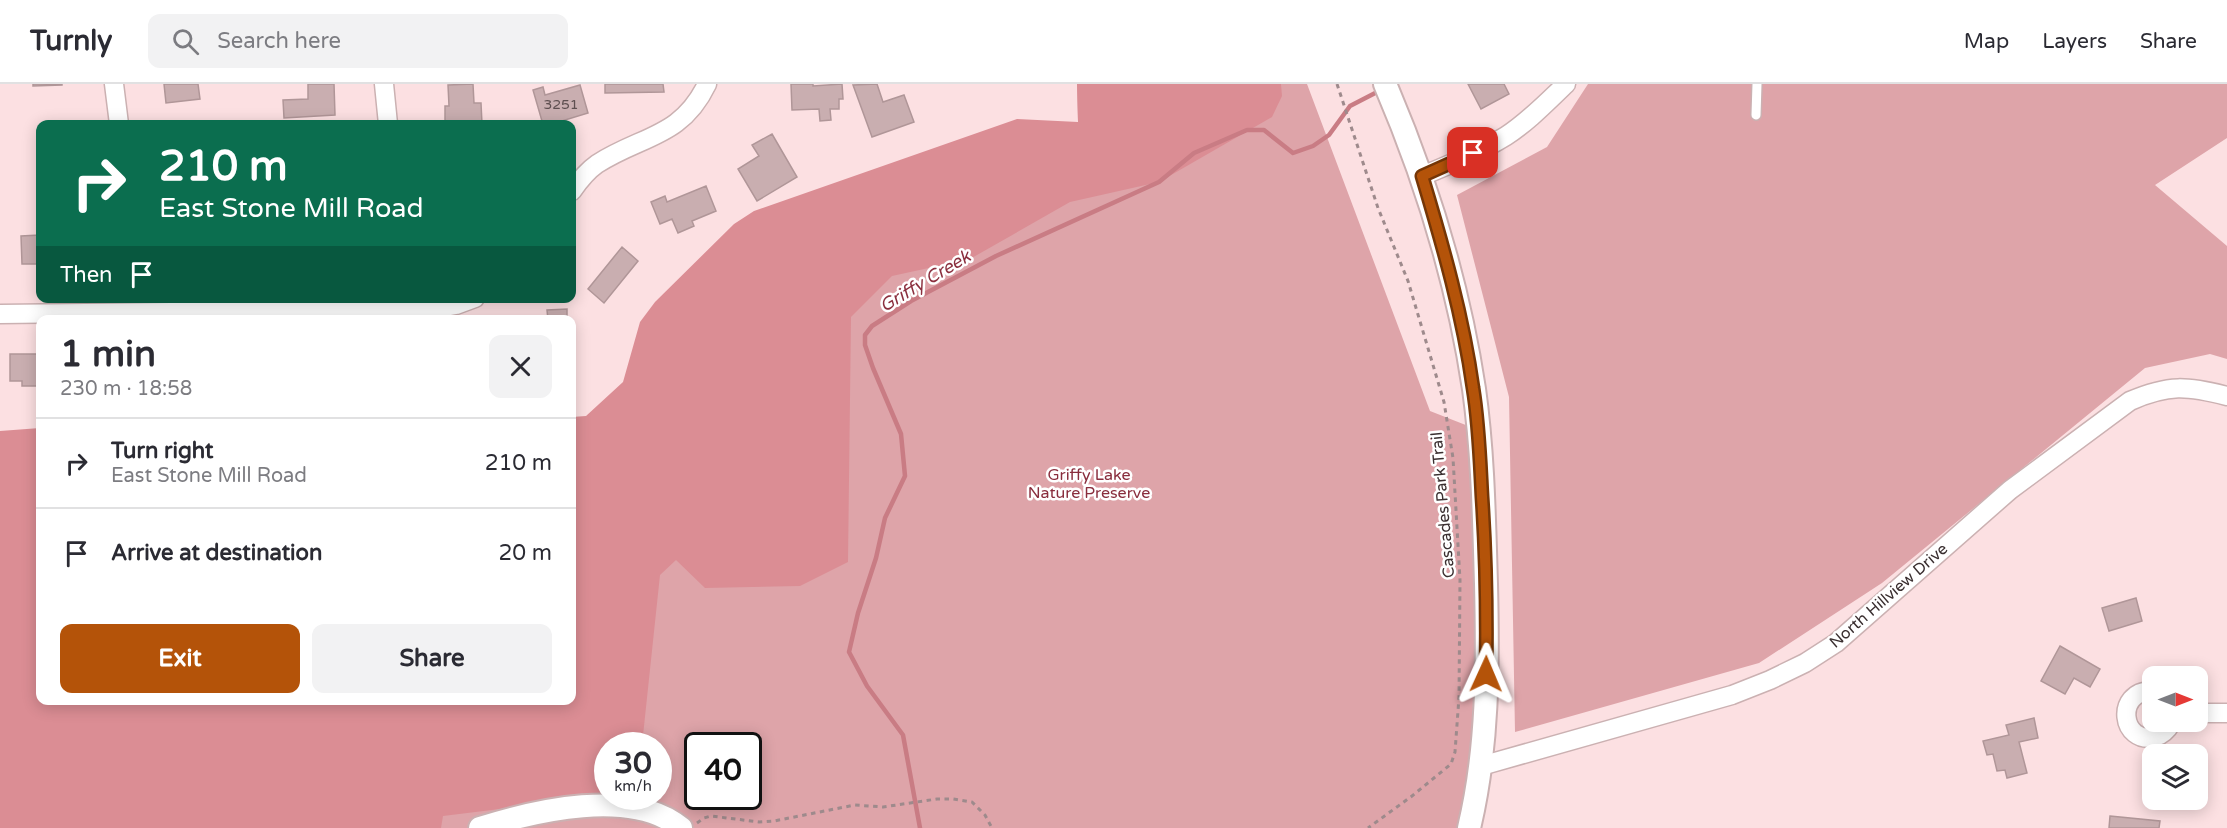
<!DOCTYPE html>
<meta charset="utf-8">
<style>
:root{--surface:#fff;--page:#f2f2f3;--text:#2b2b33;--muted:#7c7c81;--line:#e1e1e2;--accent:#b45309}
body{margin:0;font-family:"Varela Round",sans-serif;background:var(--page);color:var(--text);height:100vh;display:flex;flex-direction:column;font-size:22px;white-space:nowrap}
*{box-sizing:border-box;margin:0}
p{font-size:20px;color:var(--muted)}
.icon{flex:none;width:33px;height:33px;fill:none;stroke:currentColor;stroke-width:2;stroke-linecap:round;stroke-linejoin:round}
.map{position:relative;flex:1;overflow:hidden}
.side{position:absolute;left:36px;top:231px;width:540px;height:390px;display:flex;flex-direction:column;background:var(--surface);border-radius:12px;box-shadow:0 3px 15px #0003}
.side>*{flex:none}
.guide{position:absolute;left:36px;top:36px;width:540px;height:183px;border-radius:12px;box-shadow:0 3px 15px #0003;background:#0b6e4f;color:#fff;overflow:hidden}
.needle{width:39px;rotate:90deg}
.controls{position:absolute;left:2142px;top:582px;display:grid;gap:12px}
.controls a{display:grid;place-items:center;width:66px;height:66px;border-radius:12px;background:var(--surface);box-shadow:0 3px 15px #0003;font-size:30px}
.speed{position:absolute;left:594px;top:648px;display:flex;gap:12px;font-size:30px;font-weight:700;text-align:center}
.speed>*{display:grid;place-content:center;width:78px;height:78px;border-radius:50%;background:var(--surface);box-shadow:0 3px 15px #0003;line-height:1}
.speed small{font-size:15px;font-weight:400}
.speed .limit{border:3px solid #111;border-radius:9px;background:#fff;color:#111}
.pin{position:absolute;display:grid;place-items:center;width:51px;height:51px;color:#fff;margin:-26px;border-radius:12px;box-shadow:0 3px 9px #0006}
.me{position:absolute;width:66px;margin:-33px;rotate:1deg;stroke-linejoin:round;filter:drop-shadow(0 0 4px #0008)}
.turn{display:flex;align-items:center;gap:21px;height:126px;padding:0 24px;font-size:27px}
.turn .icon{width:78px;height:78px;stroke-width:2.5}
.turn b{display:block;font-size:42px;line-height:51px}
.then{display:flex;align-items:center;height:57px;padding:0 24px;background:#0003;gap:12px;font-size:22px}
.round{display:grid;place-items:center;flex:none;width:63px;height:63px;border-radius:12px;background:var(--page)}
.overview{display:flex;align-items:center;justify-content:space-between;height:102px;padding:0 24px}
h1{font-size:36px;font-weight:700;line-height:45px}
.primary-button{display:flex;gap:12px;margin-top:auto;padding:12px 24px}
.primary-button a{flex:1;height:69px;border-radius:12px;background:var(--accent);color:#fff;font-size:24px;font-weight:700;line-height:69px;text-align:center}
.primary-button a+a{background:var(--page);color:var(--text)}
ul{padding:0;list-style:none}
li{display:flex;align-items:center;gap:18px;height:90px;padding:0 24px;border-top:2px solid var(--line)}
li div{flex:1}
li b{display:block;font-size:22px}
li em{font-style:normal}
header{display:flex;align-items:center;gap:36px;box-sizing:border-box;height:84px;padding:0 30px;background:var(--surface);border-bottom:2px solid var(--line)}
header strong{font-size:28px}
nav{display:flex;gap:33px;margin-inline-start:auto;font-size:21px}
.search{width:420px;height:54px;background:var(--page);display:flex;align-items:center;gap:15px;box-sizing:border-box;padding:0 21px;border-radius:12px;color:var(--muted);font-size:22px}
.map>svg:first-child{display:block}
.green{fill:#dea4a9;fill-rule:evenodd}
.forest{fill:#db8d94}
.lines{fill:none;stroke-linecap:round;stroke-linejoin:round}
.stream{stroke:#c97c84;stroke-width:4.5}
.building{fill:#c9aeb0;stroke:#b09698;stroke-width:1.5}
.service-casing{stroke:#cbb1b2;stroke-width:12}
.minor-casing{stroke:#cbb1b2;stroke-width:21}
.tertiary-casing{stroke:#cbb1b2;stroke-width:26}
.path{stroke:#9e8a8c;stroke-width:3;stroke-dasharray:4.5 4.5;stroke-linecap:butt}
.service{stroke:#fff;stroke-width:9}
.minor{stroke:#fff;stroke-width:18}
.tertiary{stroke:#fff;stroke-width:22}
.route-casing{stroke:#753606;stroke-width:15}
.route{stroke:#b45309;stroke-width:10}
.labels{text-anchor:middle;stroke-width:5;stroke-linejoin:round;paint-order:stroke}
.number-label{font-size:14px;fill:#5e4f50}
.park-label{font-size:16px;fill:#892d3d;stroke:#fff}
.street-label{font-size:16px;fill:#3a2f30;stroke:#fff}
.water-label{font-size:18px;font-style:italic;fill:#8b2f3e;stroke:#fff}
</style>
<header>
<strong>Turnly</strong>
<div class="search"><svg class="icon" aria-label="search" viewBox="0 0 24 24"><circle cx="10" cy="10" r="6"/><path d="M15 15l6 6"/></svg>Search here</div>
<nav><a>Map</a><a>Layers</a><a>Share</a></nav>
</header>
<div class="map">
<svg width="2227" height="744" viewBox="0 0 2227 744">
<rect width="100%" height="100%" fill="#fce0e2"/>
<!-- green -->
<path class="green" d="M1077,0h230l123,327 51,20 -3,189 -9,208h-1469v-383l40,255h532v-266l506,-312zM608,662h50v50h-50zM698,662h50v50h-50z
M1588,0h639v54l-72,47 72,61v113l-17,-5 -65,14 -263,215 -123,80 -244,69 -6,-335 -52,-202 90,-48z"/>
<!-- forest -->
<path class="forest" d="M1077,0h204l1,12 -10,21 -113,65 -89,20 -100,57 -78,17 -41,41 -3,245 -48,24 -95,2 -29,-28 -16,15 -18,170 -34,1 -1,50 -164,20 -2,12h-441v-397l40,-3v272h532v-283l14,-1 37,-34 17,-60 15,-20 79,-78 20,-13 263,-92 61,3z"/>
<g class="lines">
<!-- stream -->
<path class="stream" d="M920,744l-17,-93 -36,-49 -18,-34 9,-39 18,-55 9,-40 20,-42 -4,-42 -28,-66 -8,-23v-10l7,-9 39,-25 85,-45 163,-74 35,-29 53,-23h17l29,23 20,-7 16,-11 21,-29 31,-16"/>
</g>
<!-- building -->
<path class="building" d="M33,0h29v1l-29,1z
M164,0h34l2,15 -34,4z
M308,0h26l1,31 -51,3 -1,-18 25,-1z
M473,0l1,19h7l1,21h-37v-18h4l-1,-21z
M605,0h58l1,8 -59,1z
M791,0h22v2l29,-2 1,15h-4v10h-9l1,11 -11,1 -1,-12 -27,1z
M877,0l6,18 21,-7 10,27 -42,15 -19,-52z
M1468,0h36l5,10 -28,15z
M580,1l8,28 -33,10 1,1h-22l8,-3 -9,-31 10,-3 2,8z
M772,50l25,43 -40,24 -19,-32 21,-13 -7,-11z
M706,102l10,25 -24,10 2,5 -16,7 -6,-14 -12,5 -9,-22 14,-6 2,6z
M40,146v34h-18l-1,-28 19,-1z
M622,163l16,14 -34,42 -16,-14z
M567,225v11h-19l-1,-10z
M10,270h30v32h-18v-5h-12z
M2136,514l6,23 -33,10 -7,-23z
M2060,562l40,23 -10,18 -16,-9 -9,16 -24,-13z
M2034,634l4,20 -19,4 8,31 -20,5 -2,-8 -8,1 -4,-17 -6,1 -4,-14 26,-6 -3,-10z
M2110,732l50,5 -1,7h-50z"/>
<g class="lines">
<defs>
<path id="service" d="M1756,31l1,-31"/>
<path id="minor" d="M114,0l5,40
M384,0l4,40
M1422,92c29,-12 58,-24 84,-40 22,-14 41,-34 60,-52
M572,107c7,-10 15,-20 25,-27 45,-29 84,-26 110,-80
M0,230l434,-5 22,-4 19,-7
M2152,607c-38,0 -31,54 3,46 8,-2 13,-8 17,-15
M2198,629h29
M1481,682l251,-71 38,-15 35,-17 31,-20 174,-153 120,-89c39,-17 57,-15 97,-5"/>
<path id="tertiary" d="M1385,0c42,98 73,199 89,305 9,64 10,130 12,195 2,81 2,165 -17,244
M480,744c54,-17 152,-41 201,0"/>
</defs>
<!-- service casing -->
<use href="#service" class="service-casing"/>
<!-- minor casing -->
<use href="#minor" class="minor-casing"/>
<!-- tertiary casing -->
<use href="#tertiary" class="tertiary-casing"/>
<!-- path -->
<path class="path" d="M1337,0l41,124 30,73 36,121 9,56 7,122 -1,117 -4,55 -4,12 -39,32 -44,32
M697,739l7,-5 7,-2 48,6 15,-1 81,-16 28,2 54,-8h16l19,3 13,13 7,13"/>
<!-- service -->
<use href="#service" class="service"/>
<!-- minor -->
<use href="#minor" class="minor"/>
<!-- tertiary -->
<use href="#tertiary" class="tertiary"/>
</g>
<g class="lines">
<defs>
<path id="route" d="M1473,69l-51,23c21,70 41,140 51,212 6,36 7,72 9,109 4,59 5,118 4,177"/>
</defs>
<!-- route casing -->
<use href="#route" class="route-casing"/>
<!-- route -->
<use href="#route" class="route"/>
</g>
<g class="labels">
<!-- number labels -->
<g class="number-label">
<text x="561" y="25">3251</text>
</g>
<!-- park labels -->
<g class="park-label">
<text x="1089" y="396">Griffy Lake<tspan x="1089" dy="18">Nature Preserve</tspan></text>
</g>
<!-- street labels -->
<g class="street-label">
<text transform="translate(1442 421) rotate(-95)" y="6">Cascades Park Trail</text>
<text transform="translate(1888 511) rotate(-41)" y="6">North Hillview Drive</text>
</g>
<!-- water labels -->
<g class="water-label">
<text transform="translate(925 197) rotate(-31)" y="6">Griffy Creek</text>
</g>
</g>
</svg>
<div class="controls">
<a><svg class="needle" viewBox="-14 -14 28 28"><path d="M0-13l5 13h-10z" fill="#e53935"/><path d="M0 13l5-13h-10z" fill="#7c7c81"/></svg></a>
<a><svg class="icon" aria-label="layers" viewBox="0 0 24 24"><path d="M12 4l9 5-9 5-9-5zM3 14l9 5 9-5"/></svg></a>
</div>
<div class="speed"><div>30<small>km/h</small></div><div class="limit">40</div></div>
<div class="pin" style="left:1473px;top:69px;background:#d93025"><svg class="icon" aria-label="arrive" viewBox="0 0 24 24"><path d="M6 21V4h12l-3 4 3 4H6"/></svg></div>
<svg class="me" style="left:1486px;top:590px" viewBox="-20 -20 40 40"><path d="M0-17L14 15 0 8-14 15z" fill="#b45309" stroke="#fff" stroke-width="4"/></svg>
<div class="guide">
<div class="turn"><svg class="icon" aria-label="right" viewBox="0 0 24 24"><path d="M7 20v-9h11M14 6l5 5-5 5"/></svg><div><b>210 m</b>East Stone Mill Road</div></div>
<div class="then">Then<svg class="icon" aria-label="arrive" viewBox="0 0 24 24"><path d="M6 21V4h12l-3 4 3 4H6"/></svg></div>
</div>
<section class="side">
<div class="overview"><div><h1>1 min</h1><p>230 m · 18:58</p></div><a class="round"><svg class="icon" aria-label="close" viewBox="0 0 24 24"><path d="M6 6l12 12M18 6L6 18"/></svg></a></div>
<ul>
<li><svg class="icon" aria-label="right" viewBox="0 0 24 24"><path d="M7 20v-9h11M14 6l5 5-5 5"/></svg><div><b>Turn right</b><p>East Stone Mill Road</p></div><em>210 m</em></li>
<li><svg class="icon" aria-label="arrive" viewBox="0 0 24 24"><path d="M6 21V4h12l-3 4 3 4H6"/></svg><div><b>Arrive at destination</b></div><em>20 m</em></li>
</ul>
<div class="primary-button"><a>Exit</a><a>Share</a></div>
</section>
</div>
